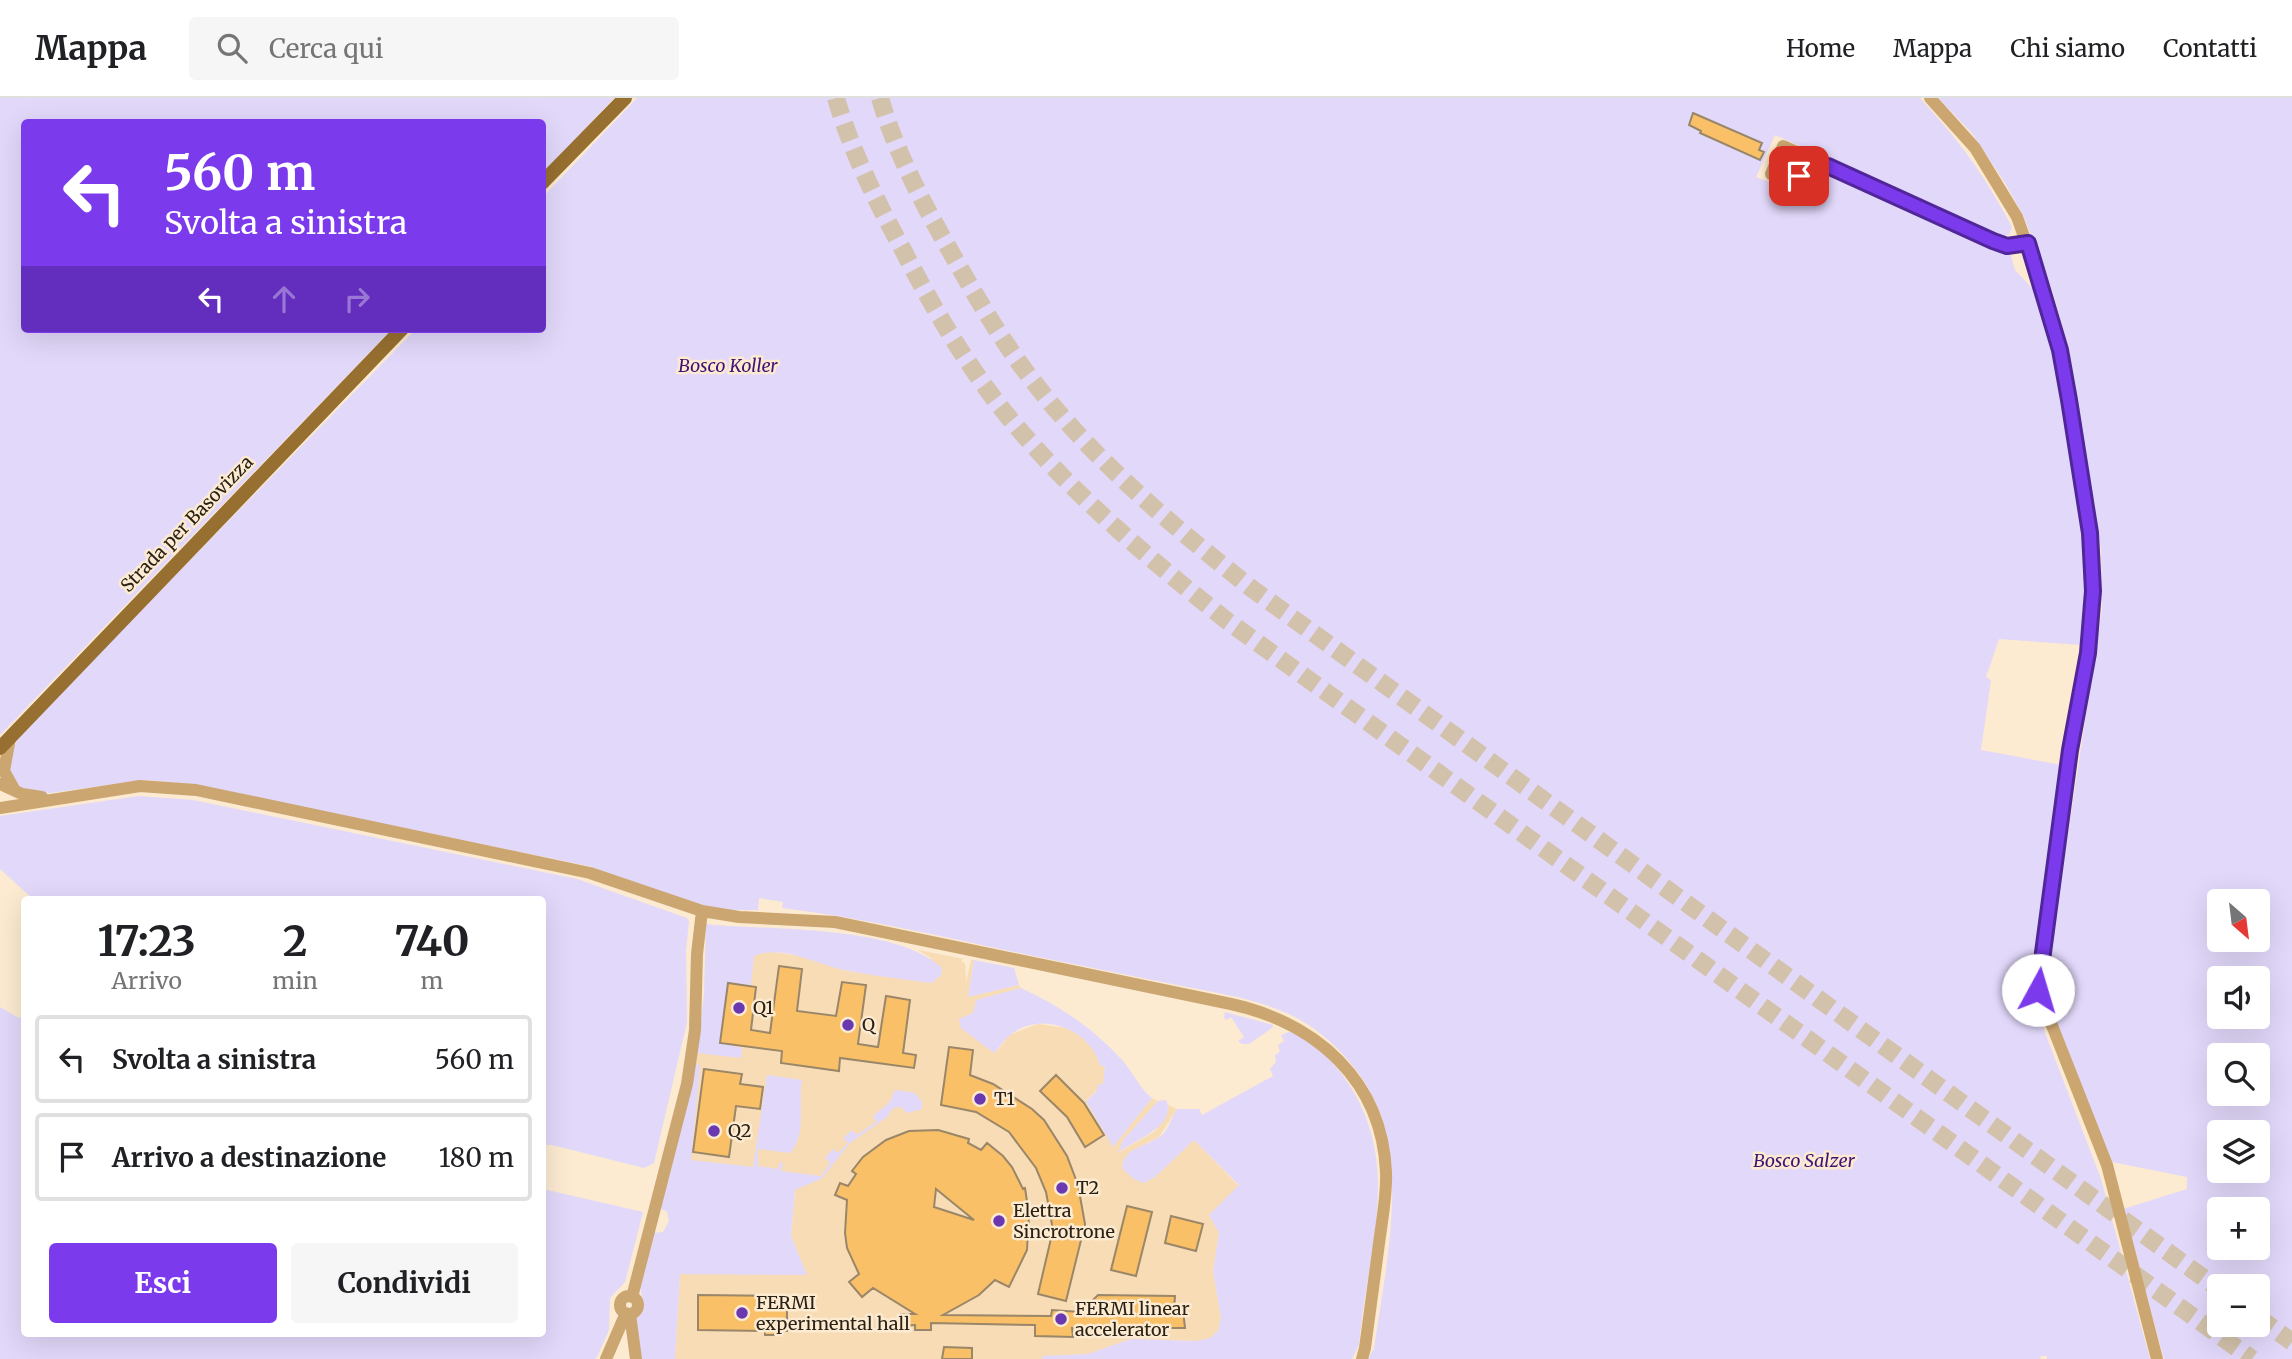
<!DOCTYPE html>
<html lang="it">
<meta charset="utf-8">
<style>
:root{--surface:#fff;--page:#f6f6f6;--text:#202124;--muted:#757577;--line:#e0e0e0;--accent:#7c3aed}
body{margin:0;font-family:Merriweather,serif;background:var(--page);color:var(--text);height:100vh;display:flex;flex-direction:column;font-size:26px;white-space:nowrap}
*{box-sizing:border-box;margin:0}
p{font-size:23px;color:var(--muted)}
.icon{flex:none;width:38px;height:38px;fill:none;stroke:currentColor;stroke-width:2;stroke-linecap:round;stroke-linejoin:round}
.map{position:relative;flex:1;overflow:hidden}
.sheet{position:absolute;left:21px;top:798px;width:525px;height:441px;display:flex;flex-direction:column;background:var(--surface);border-radius:7px;box-shadow:0 7px 28px #0002}
.sheet>*{flex:none}
.hud{position:absolute;left:21px;top:21px;width:525px;height:214px;border-radius:7px;box-shadow:0 7px 28px #0002;background:#7c3aed;color:#fff;overflow:hidden}
.needle{width:46px;rotate:152deg}
.fabs{position:absolute;left:2207px;top:791px;display:grid;gap:14px}
.fabs a{display:grid;place-items:center;width:63px;height:63px;border-radius:7px;background:var(--surface);box-shadow:0 7px 28px #0002;font-size:35px}
.pin{position:absolute;display:grid;place-items:center;width:60px;height:60px;color:#fff;margin:-30px;border-radius:14px;box-shadow:0 4px 10px #0006}
.me{position:absolute;width:77px;margin:-38px;rotate:6deg;stroke-linejoin:round;filter:drop-shadow(0 0 5px #0008)}
.turn{display:flex;align-items:center;gap:24px;height:147px;padding:0 28px;font-size:32px}
.turn .icon{width:91px;height:91px;stroke-width:2.5}
.turn b{display:block;font-size:49px;line-height:60px}
.lanes{display:flex;align-items:center;height:66px;padding:0 28px;background:#0003;justify-content:center;gap:35px;direction:ltr}
.lanes .off{opacity:.35}
.eta{display:flex;justify-content:space-evenly;align-items:center;height:119px;text-align:center}
.eta b{font-size:42px;font-weight:700;line-height:49px}
.action{display:flex;gap:14px;margin-top:auto;padding:14px 28px}
.action a{flex:1;height:80px;border-radius:7px;background:var(--accent);color:#fff;font-size:28px;font-weight:700;line-height:80px;text-align:center}
.action a+a{background:var(--page);color:var(--text)}
ul{padding:0;list-style:none}
li{display:flex;align-items:center;gap:21px;height:88px;margin:0 14px 10px;padding:0 14px;border:4px solid var(--line);border-radius:7px}
li div{flex:1}
li b{display:block;font-size:26px}
li em{font-style:normal}
header{display:flex;align-items:center;gap:42px;box-sizing:border-box;height:98px;padding:0 35px;background:var(--surface);border-bottom:2px solid var(--line)}
header strong{font-size:33px}
nav{display:flex;gap:38px;margin-inline-start:auto;font-size:24px}
.search{width:490px;height:63px;background:var(--page);display:flex;align-items:center;gap:18px;box-sizing:border-box;padding:0 24px;border-radius:7px;color:var(--muted);font-size:26px}
.map>svg:first-child{display:block}
.built{fill:#f7dcb6}
.green{fill:#e2d8fa;fill-rule:evenodd}
.building{fill:#f9c067;stroke:#9a8668;stroke-width:2;fill-rule:evenodd}
.lines{fill:none;stroke-linecap:round;stroke-linejoin:round}
.highway-tunnel{stroke:#d2c2ab;stroke-width:18;stroke-dasharray:18 9;stroke-linecap:butt}
.minor{stroke:#cba670;stroke-width:12}
.major{stroke:#976f30;stroke-width:14}
.route-casing{stroke:#51269a;stroke-width:18}
.route{stroke:#7c3aed;stroke-width:12}
.poi-dot{fill:#6a38b0;stroke:#fcead1;stroke-width:2.5}
.labels{text-anchor:middle;stroke-width:5;stroke-linejoin:round;paint-order:stroke}
.park-label{font-size:18px;font-style:italic;fill:#421377;stroke:#fcead1}
.street-label{font-size:18px;fill:#292115;stroke:#fcead1}
.poi-label{font-size:18px;fill:#292115;stroke:#fcead1;text-anchor:start}
</style>
<header>
<strong>Mappa</strong>
<div class="search"><svg class="icon" aria-label="search" viewBox="0 0 24 24"><circle cx="10" cy="10" r="6"/><path d="M15 15l6 6"/></svg>Cerca qui</div>
<nav><a>Home</a><a>Mappa</a><a>Chi siamo</a><a>Contatti</a></nav>
</header>
<div class="map">
<svg width="2292" height="1261" viewBox="0 0 2292 1261">
<rect width="100%" height="100%" fill="#fcead1"/>
<!-- built -->
<path class="built" d="M918,852l46,9 -3,1 4,4 1,19 5,-23h3l-6,37 51,-12 2,3 -45,12 4,39 4,6 14,5 11,-15 29,-11 29,4 15,9 14,15 4,13 5,2 -2,17 -17,17 27,45 39,-48 6,3 -35,39 -4,12 35,-20 13,-19 1,-8 9,4 -18,28 -29,15 14,31 11,-6 39,-37 45,46 -30,29 10,17 -6,39 8,47 -3,13 -8,7 -13,3 -66,-2 -43,15 -45,2v3h-368l5,-85h126l-15,-38 4,-46 15,-8 -120,-22 10,-95 -4,-1 1,-11 24,-10 7,-60 26,-27 12,-5 33,5 48,15 85,12 -1,-25z"/>
<!-- green -->
<path class="green" d="M0,0h614l-71,75 -1,-51h-518v207h368l-392,406z
M637,0h1283c40,44 64,76 92,129l-3,8h-11l-25,-10 -198,-90 -19,42c32,13 40,9 71,-3l183,78 5,18 17,18 6,-1 17,61 29,187 4,69 -8,41 -81,-6 -13,38 5,3 -10,70 81,15 -30,220 2,19 67,175 49,180h-103v-3h-6l-1,3h-672l6,-10c10,-72 32,-166 6,-236 -15,-41 -52,-81 -91,-99 -31,-14 -64,-20 -97,-26 -38,-8 -76,-15 -114,-23 -99,-19 -196,-45 -296,-57l1,-6 -24,-4 -1,12h-29l-39,-7 -102,-37 -397,-82 -45,-4 -103,14 -21,-4 -13,-15 5,-30 6,-8 92,-97 304,-311h126l1,-132z
M1938,0h354v1261h-128l-41,-150 64,-20v-12l-75,-15 -68,-169 58,-384 -1,-59 -32,-200 -17,-60 -28,-73 -19,-34 -34,-51zM2219,803h39v39h-39zM2219,880h39v39h-39zM2219,957h39v39h-39zM2219,1034h39v39h-39zM2219,1111h39v39h-39zM2219,1188h39v39h-39z
M139,698l54,4 384,79 110,39 2,4 -3,28 1,72 -33,141 -10,5 -92,-23h-9l-1,-245 -509,-1 -33,-30v-53z
M706,826c63,7 188,0 236,44l-1,7 -9,8c-29,-4 -59,-7 -88,-13 -29,-6 -61,-26 -90,-14l-3,29 -23,-1 -7,59 21,5 -1,10 -44,-5 7,-59z
M974,862l40,8 5,17 -51,12z
M1021,890c39,18 72,40 101,72 11,12 18,29 30,38l-39,49 -27,-46 10,-9 3,-8h4l2,-17 -5,-2c-10,-36 -60,-56 -91,-29 -6,4 -9,12 -15,17l-33,-25 -2,-9 14,-6 3,-13z
M0,909l19,11 5,-5v321h518l1,-145 100,23 -18,70 -15,16 -1,32 -12,27 -2,2h-595z
M1225,914l48,13 -1,3 -23,16h-7l-4,-3 6,-4 -13,-20 -4,3 -3,-2z
M1289,934c14,1 34,20 43,30 77,89 36,179 27,283l-7,14h-309l-1,-3 46,-2 43,-15 66,2 13,-3 8,-7 3,-13 -8,-47 6,-38 -10,-18 30,-30 -45,-45 -39,37 -11,6 -10,-4 -12,-11c2,-21 24,-21 37,-31 10,-6 12,-20 18,-28h22l3,6 71,-39 -3,-7 6,-7 -1,-7 5,-3 -2,-7 6,-4 -3,-6z
M696,966l4,1 -9,95 62,7 14,-92 35,5c-4,23 5,56 -12,73l-32,-4v17l20,3 2,-7 3,2 -2,7 40,5 9,-13 -5,-5 8,-9 5,4 10,-10 -5,-5 9,-8 5,5 19,-13 -3,-6 16,-13 6,-13 20,3 7,9v7l-15,4 -6,-6 -8,1 -6,9 -37,26 -29,36 -26,11 -4,46 16,39 -127,-1 -5,85h-35l-6,-38 10,-14 -5,-26 13,-48 11,-1 6,-11 -2,-9 -9,-5z
M1166,1002c12,27 -33,40 -48,53l5,-13 35,-39z"/>
<!-- building -->
<path class="building" d="M1693,15l69,30 -3,7 5,2 -4,8 -60,-27 1,-2 -12,-6z
M779,868l23,3 -5,42 39,5 6,-34 24,3 -8,59 20,3 8,-51 24,4 -7,53 13,2 -2,13 -74,-10 -1,13 -58,-8 1,-12 -62,-8 8,-60 28,4 -5,43 19,3z
M949,949l24,3 -3,25 23,9 39,25 12,11 23,36 11,29 7,39 -19,77 -28,-7 15,-64 -7,-38 -10,-24 -27,-36 -33,-20 -35,-7z
M704,971l38,5 -2,10 23,3 -3,22 -24,-3 -7,51 -36,-5z
M1056,977l28,28 20,32 -19,12 -18,-30 -27,-26z
M938,1032l31,9 -1,4 13,7 6,-7 16,13 9,11 11,22 2,-1 4,27 -2,35 -18,37 -14,-7 -16,15 -36,20 108,1 1,-6 43,3 1,-5 -9,-2 11,-11 77,1 -1,14h9l2,18h-113l1,9 -38,-1v-11l-104,-2v7h-16v-5l-14,1v-12h14l-42,-26 -11,9 -13,-15 10,-8 -12,-26 -2,-15 2,-33 -12,-5 5,-12 8,3 8,-12 -4,-3 11,-14 23,-17 23,-9zM936,1091l38,31 -40,-13z
M1127,1108l25,6 -16,64 -25,-6z
M1171,1118l32,8 -7,27 -31,-8z
M698,1197l89,1v35h-4v4h-18v-4l-67,-1z
M944,1249l28,1v11h-30z"/>
<g class="lines">
<!-- highway-tunnel -->
<path class="highway-tunnel" d="M836,0c15,52 40,103 66,150 30,58 63,115 104,166 65,79 141,143 220,206l1026,739
M880,0c15,52 41,102 68,149 26,46 52,92 85,134 61,80 140,145 218,207l968,701
M2258,1219l34,25"/>
<!-- minor -->
<path class="minor" d="M1930,0l45,50 42,69 24,67 19,66 9,50 20,133 4,58 -5,62 -18,97 -32,240 69,175 50,194
M1828,68c-20,7 -36,13 -57,8l12,-28 210,95 14,5 21,-3
M10,640l-6,33 10,18
M0,686l22,10 20,3
M0,710l140,-22 56,4 394,83 112,38 37,6 96,5 396,82c85,19 151,76 155,168 1,21 -3,42 -6,64 -5,37 -10,74 -15,112l-3,11
M620 1207a9 9 0 1 1 18 0a9 9 0 1 1-18 0Z
M632,1199l55,-213 8,-54 2,-76 5,-43
M630,1216l6,45
M606,1261l20,-46"/>
<!-- major -->
<path class="major" d="M542,85l83,-85
M0,650l402,-419"/>
</g>
<g class="lines">
<defs>
<path id="route" d="M1799,78l29,-10 165,75 14,5 21,-3 32,107 9,50 21,133 3,58 -5,62 -18,97 -32,240"/>
</defs>
<!-- route casing -->
<use href="#route" class="route-casing"/>
<!-- route -->
<use href="#route" class="route"/>
</g>
<!-- markers -->
<g class="poi-dot">
<circle cx="739" cy="910" r="7"/>
<circle cx="848" cy="927" r="7"/>
<circle cx="980" cy="1001" r="7"/>
<circle cx="714" cy="1033" r="7"/>
<circle cx="1062" cy="1090" r="7"/>
<circle cx="999" cy="1123" r="7"/>
<circle cx="742" cy="1215" r="7"/>
<circle cx="1061" cy="1221" r="7"/>
</g>
<g class="labels">
<!-- park labels -->
<g class="park-label">
<text x="728" y="274">Bosco Koller</text>
<text x="1804" y="1069">Bosco Salzer</text>
</g>
<!-- street labels -->
<g class="street-label">
<text transform="translate(187 426) rotate(-46)" y="6">Strada per Basovizza</text>
</g>
<!-- poi labels -->
<g class="poi-label">
<text x="753" y="916">Q1</text>
<text x="862" y="933">Q</text>
<text x="994" y="1007">T1</text>
<text x="728" y="1039">Q2</text>
<text x="1076" y="1096">T2</text>
<text x="1013" y="1119">Elettra<tspan x="1013" dy="21">Sincrotrone</tspan></text>
<text x="756" y="1211">FERMI<tspan x="756" dy="21">experimental hall</tspan></text>
<text x="1075" y="1217">FERMI linear<tspan x="1075" dy="21">accelerator</tspan></text>
</g>
</g>
</svg>
<div class="fabs">
<a><svg class="needle" viewBox="-14 -14 28 28"><path d="M0-13l5 13h-10z" fill="#e53935"/><path d="M0 13l5-13h-10z" fill="#757577"/></svg></a>
<a><svg class="icon" aria-label="sound" viewBox="0 0 24 24"><path d="M4 9h4l5-4v14l-5-4H4zM17 9q2 3 0 6"/></svg></a>
<a><svg class="icon" aria-label="search" viewBox="0 0 24 24"><circle cx="10" cy="10" r="6"/><path d="M15 15l6 6"/></svg></a>
<a><svg class="icon" aria-label="layers" viewBox="0 0 24 24"><path d="M12 4l9 5-9 5-9-5zM3 14l9 5 9-5"/></svg></a>
<a>+</a>
<a>−</a>
</div>
<div class="pin" style="left:1799px;top:78px;background:#d93025"><svg class="icon" aria-label="arrive" viewBox="0 0 24 24"><path d="M6 21V4h12l-3 4 3 4H6"/></svg></div>
<svg class="me" style="left:2038px;top:892px" viewBox="-20 -20 40 40"><circle r="19" fill="#fff"/><path d="M0-13L10 11 0 6-10 11z" fill="#7c3aed"/></svg>
<div class="hud">
<div class="turn"><svg class="icon" aria-label="left" viewBox="0 0 24 24"><path d="M17 20v-9H6M10 6l-5 5 5 5"/></svg><div><b>560 m</b>Svolta a sinistra</div></div>
<div class="lanes"><svg class="icon" aria-label="left" viewBox="0 0 24 24"><path d="M17 20v-9H6M10 6l-5 5 5 5"/></svg><svg class="icon off" aria-label="ahead" viewBox="0 0 24 24"><path d="M12 20V5M6 11l6-6 6 6"/></svg><svg class="icon off" aria-label="right" viewBox="0 0 24 24"><path d="M7 20v-9h11M14 6l5 5-5 5"/></svg></div>
</div>
<section class="sheet">
<div class="eta">
<div><b>17:23</b><p>Arrivo</p></div>
<div><b>2</b><p>min</p></div>
<div><b>740</b><p>m</p></div>
</div>
<ul>
<li><svg class="icon" aria-label="left" viewBox="0 0 24 24"><path d="M17 20v-9H6M10 6l-5 5 5 5"/></svg><div><b>Svolta a sinistra</b></div><em>560 m</em></li>
<li><svg class="icon" aria-label="arrive" viewBox="0 0 24 24"><path d="M6 21V4h12l-3 4 3 4H6"/></svg><div><b>Arrivo a destinazione</b></div><em>180 m</em></li>
</ul>
<div class="action"><a>Esci</a><a>Condividi</a></div>
</section>
</div>
